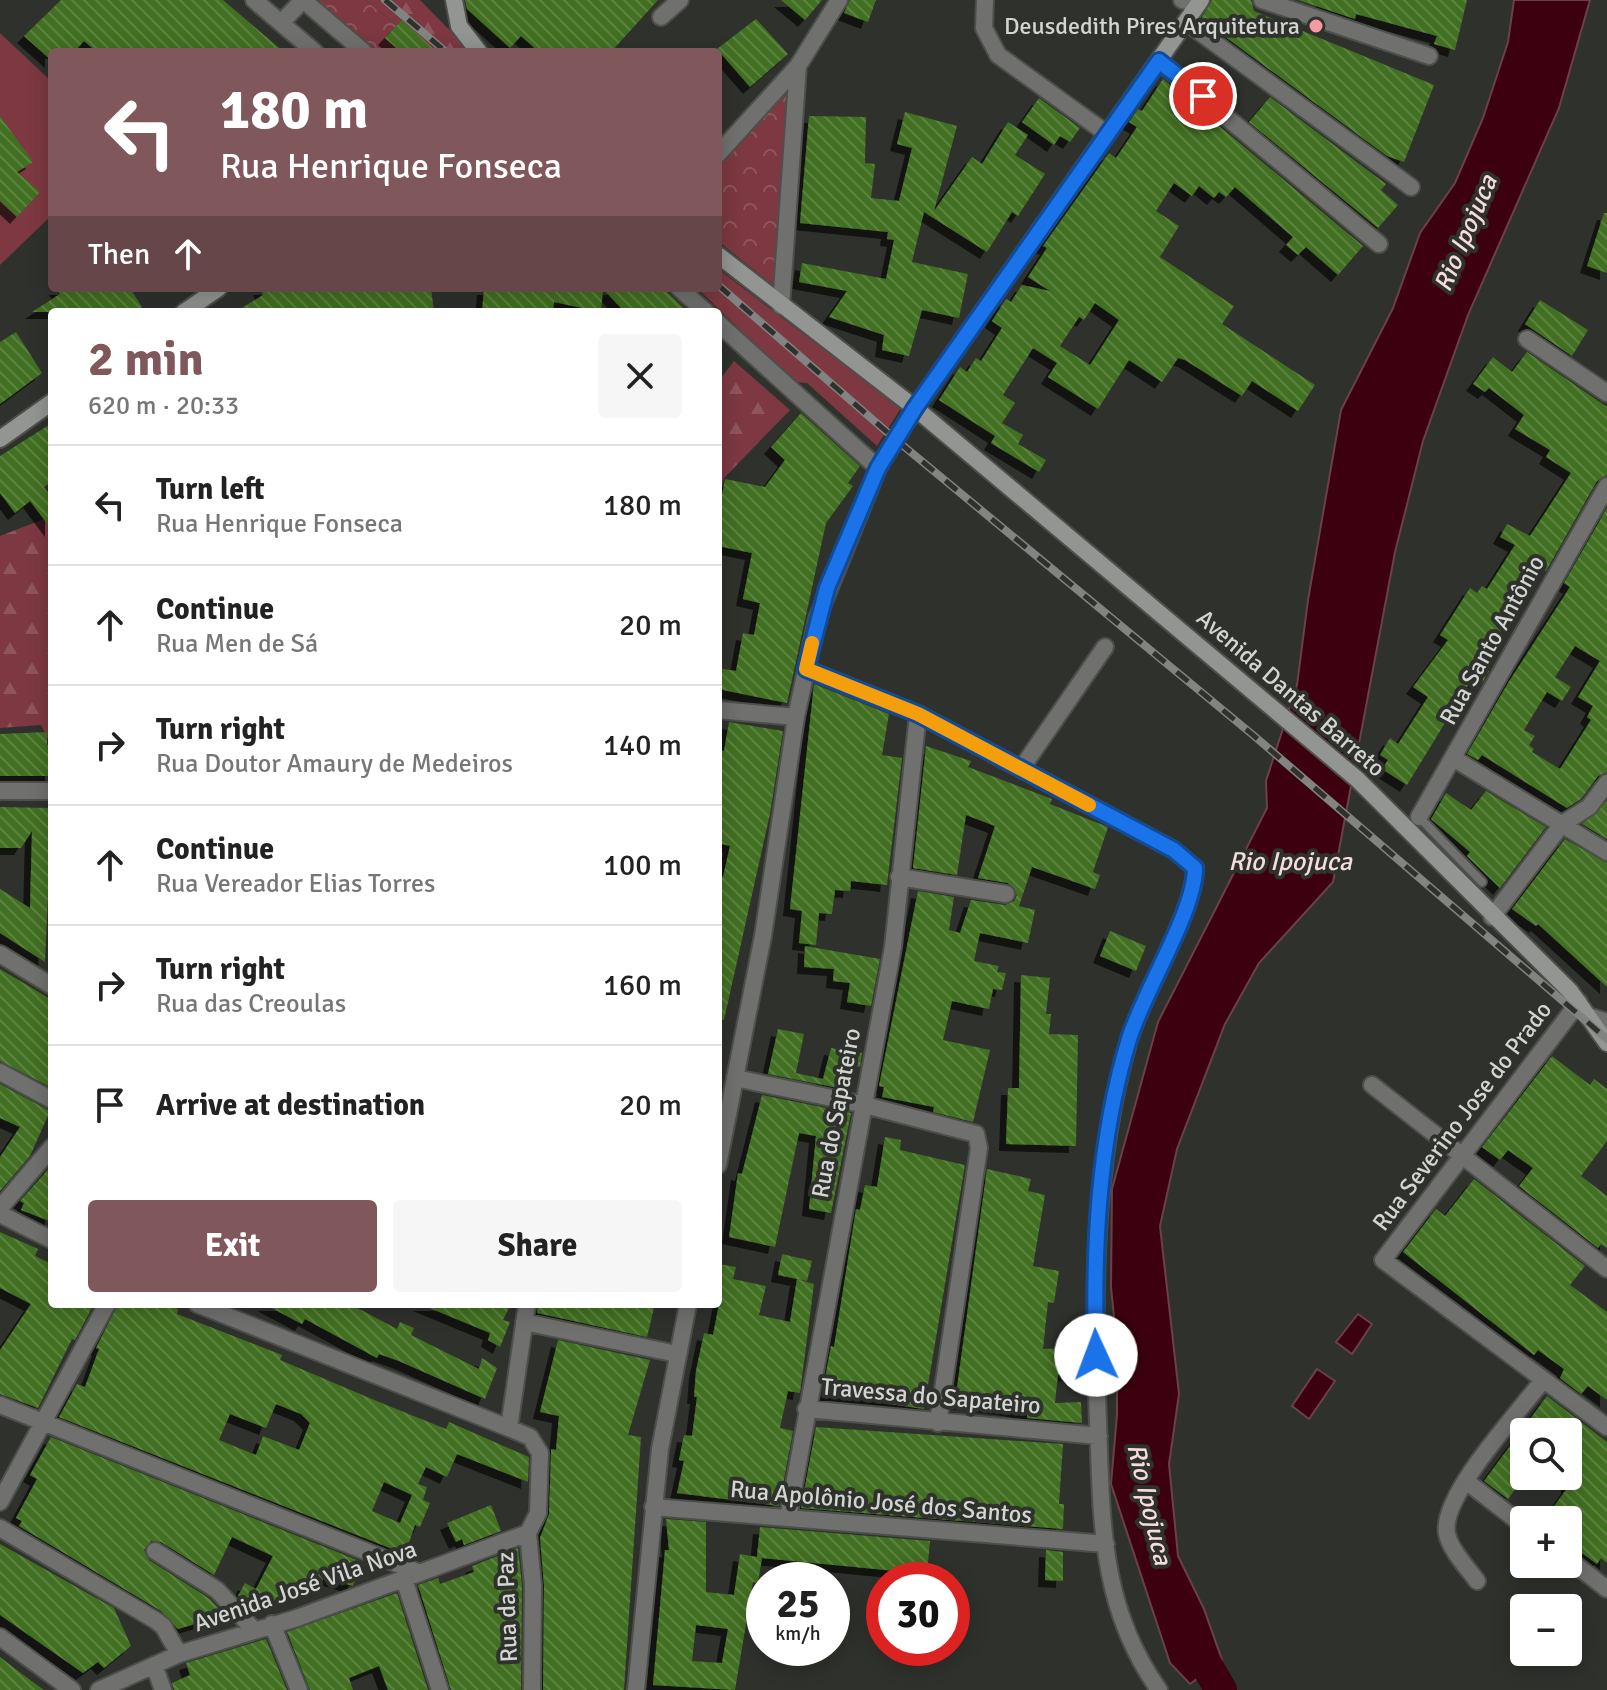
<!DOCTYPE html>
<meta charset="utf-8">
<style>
:root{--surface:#fff;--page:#f6f6f6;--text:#222;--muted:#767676;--line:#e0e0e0;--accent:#80585c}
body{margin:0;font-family:Signika,sans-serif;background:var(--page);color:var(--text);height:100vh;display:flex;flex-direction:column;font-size:30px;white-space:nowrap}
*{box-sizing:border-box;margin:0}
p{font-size:26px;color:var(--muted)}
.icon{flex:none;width:44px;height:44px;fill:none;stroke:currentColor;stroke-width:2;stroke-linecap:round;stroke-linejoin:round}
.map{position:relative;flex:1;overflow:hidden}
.side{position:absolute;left:48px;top:308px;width:674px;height:1000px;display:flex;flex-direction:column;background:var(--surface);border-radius:8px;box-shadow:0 4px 20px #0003}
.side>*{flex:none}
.top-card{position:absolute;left:48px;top:48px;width:674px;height:244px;border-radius:8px;box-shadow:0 4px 20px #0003;background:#80585c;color:#fff;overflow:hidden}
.controls{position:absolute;left:1510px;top:1418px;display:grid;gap:16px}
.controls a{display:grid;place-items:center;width:72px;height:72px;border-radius:8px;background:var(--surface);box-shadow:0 4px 20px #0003;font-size:40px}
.speed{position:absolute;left:746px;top:1562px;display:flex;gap:16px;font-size:40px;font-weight:700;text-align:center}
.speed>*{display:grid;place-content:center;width:104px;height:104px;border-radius:50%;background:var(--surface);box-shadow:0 4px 20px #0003;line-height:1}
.speed small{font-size:20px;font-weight:400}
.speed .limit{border:12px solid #d22;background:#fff;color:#111}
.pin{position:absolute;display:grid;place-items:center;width:68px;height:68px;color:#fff;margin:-34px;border:4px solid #fff;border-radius:50%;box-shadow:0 2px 8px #0007}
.me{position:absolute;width:88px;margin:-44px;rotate:358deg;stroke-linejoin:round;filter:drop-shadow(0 0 6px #0008)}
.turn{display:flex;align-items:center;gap:28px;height:168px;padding:0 40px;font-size:36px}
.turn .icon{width:104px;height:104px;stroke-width:2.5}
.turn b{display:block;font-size:56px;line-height:68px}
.then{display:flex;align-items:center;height:76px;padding:0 40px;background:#0003;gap:16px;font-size:30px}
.round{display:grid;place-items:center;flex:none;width:84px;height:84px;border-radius:8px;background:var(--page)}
.headline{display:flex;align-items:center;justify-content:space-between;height:136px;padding:0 40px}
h1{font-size:48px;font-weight:800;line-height:60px;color:var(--accent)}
.primary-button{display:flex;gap:16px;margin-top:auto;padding:16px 40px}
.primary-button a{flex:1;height:92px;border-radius:8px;background:var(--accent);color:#fff;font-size:32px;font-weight:800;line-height:92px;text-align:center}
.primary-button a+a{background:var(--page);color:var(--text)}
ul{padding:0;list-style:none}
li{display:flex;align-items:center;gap:24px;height:120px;padding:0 40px;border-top:2px solid var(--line)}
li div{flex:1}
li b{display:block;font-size:30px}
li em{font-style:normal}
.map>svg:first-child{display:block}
.green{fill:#7d3841}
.forest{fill:url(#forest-firs)}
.park{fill:url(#park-crowns)}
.water{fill:#3d000e;stroke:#6a4049;stroke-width:2}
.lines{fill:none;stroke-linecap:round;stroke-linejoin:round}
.river{stroke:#3d000e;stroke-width:32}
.building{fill:url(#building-back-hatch);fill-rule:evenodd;filter:url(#shadow)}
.service-casing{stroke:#4d4f4b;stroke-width:12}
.minor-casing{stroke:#4d4f4b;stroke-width:20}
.tertiary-casing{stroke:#4d4f4b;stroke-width:20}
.secondary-casing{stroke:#4d4f4b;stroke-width:20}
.service{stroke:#70716f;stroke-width:8}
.minor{stroke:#70716f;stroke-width:16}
.tertiary{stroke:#70716f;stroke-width:16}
.secondary{stroke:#939592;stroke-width:16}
.rail-casing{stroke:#828481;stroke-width:8}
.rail{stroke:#2f312d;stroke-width:5;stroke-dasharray:15;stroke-linecap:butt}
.route-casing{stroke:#114b97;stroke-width:20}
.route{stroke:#1a73e8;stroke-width:14}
.slow{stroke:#f59e0b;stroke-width:14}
.poi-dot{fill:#f49aa2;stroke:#2f312d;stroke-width:3}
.labels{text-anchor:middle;stroke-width:8;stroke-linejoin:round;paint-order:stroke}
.poi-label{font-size:24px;fill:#d3d5d2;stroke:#2f312d;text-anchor:end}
.street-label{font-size:24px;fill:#d3d5d2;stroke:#2f312d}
.water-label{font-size:26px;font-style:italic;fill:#f7dcdd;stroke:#2f312d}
</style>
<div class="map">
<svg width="1607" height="1690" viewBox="0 0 1607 1690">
<defs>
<pattern id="forest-firs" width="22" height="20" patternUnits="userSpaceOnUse" patternTransform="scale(2)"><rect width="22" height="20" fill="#7d3841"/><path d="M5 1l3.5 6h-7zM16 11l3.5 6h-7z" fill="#8f545c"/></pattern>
<pattern id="park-crowns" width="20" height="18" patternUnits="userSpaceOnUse" patternTransform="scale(2)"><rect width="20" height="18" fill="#7d3841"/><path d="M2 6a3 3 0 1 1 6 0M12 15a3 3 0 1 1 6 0" fill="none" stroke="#8f545c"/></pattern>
<pattern id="building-back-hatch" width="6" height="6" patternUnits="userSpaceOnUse" patternTransform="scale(2)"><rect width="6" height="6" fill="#426f20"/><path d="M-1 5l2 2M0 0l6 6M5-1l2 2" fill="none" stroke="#5c8340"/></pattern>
<filter id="shadow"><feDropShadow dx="-7" dy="7" stdDeviation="0" flood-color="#0009"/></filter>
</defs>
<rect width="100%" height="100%" fill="#2f312d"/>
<!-- green -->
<path class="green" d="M0,33l52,49v133l-52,50z
M718,269l183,139 -24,38 -70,-63 -13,-1 -97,-94h21z"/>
<!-- forest -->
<path class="forest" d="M365,0h55l51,52h-41z
M734,361l56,49 -66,68 -6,22v-118z
M52,516v231l-11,-22 -41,3v-192z"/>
<!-- park -->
<path class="park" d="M312,0h53l65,52h-56z
M790,87l-15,200 -57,-46v-77z"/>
<!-- water -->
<path class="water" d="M1514,0h76l-31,108 -91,207 -45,126 -28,111 -62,330 -74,81 -34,61 -48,125 -17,77 19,168 -10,70 9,92 26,53 18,51 -32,24 -20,-21 -59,-179 6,-69v-68l-6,-60 1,-98 46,-167 109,-214 -1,-27 31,-96 11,-85 33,-190 52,-102 27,-75 35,-50 28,-65 25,-76z
M1358,1314l14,10 -20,30 -16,-12z
M1317,1369l18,12 -26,38 -17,-13z"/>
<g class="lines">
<!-- river -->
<path class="river" d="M1187,1632l34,58"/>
</g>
<!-- building -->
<path class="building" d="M61,0h162l61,52h-187l-13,-11 -10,11h-22v9l-28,-25z
M465,0h193l-47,52h-72l-18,-16 -11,12 -43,-39z
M781,0h41l-17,20z
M850,0h26l-8,22 -24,-9z
M1212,0h39l3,11 180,74 -30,77 -17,-6 -186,-137z
M1298,0h169l-12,50 -21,-6 3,-8 -81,-22 -1,5z
M756,19l32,35 -38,33 -33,-38z
M402,20l35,32h-36l-16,-14z
M1163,79l200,167 -25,29 -32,-28 -8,8 -12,-10 7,-8 -58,-50 -9,10 -7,-5 -5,6 -15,-12 -7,10 -18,-13 -18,28 23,15 -19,31 74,49 -12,18 93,61 -17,26 -46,-30 -10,15 -57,-36 -7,-2 -16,24 -33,-22 -31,49 -50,-32 9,-14 -24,-15 -30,47 12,8 -13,20 21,12 -5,9 28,16 -7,12 -48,-29 4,-7 -56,-36 21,-33 7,5 9,-14 5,3 21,-33 -10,-7 14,-22 5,3 11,-17 28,6 -22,-14 19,-29 -4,-2 66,-93 7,5 21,-31 -8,-5 9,-13 4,2zM1095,303l24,17 -29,45 -30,-19 19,-29 5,3z
M1270,97l116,87 -5,6 17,15 -20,23 -129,-106z
M1039,98l41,30 -10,14 -10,-6 -6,9 -32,-23z
M905,112l52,14 -23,85 38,-54 10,7 26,-42 20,13 -13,20 30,19 -27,42 -6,-4 -25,40 -63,-40 -12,50 56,12 -9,44 -37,-8 -13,46 -27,-6 2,-15 -55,-18 18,-26 -48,-9 3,-19 84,16 8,-39 -7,-1 1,-7 -88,-9 9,-107 57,1 -1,46 10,1 -4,34 28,3 13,-53 -15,-4z
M0,116l33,46 -16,10 23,20 -23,25 -17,-16z
M1604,213h3v60l-20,-7z
M56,288h74l12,19 -7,5h-103l28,-18z
M260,288h171l3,24h-199l28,-17z
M484,288h179l25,24h-63l-22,-23 -2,23 -47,-10 -1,10h-71z
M1540,300l48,30 -16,26 -47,-32z
M16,332l26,41 -42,31v-62z
M1527,352l80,55v68l-10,6 -51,90 -4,-2 -62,96 9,6 -8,14 -9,-6 -65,106 -25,-16 6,-9 -8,-5 10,-17 8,6 30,-47 -15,-10 35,-47 -8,-5 30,-47 7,5 5,-7 5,3 28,-44 -15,-8 7,-13 23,12 41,-63 -25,-16 4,-7 -35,-21 9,-14 -35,-27 -4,4 -12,-8 20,-27 19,15z
M801,413l59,53 -12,17 5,3 -27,37 -39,180 -69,-14v-21l18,3 7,-38 11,2 6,-32 -17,-4 9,-46 -34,-7v-29l7,-38 40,8 20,-27 -14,-13z
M52,423v59l-8,5 8,11v32l-22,-29 -15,12 -15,-20v-37z
M1607,508v264l-9,4 -17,23 -14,9 -85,-53 -4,5 -11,-6 41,-71 62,-96 -6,-4zM1575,646l25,15 -22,36 15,9 -6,11 4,3 -31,49 -28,-17 2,-3 -5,-4 6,-9 -11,-6 23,-38 15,9 9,-14 -16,-10z
M814,684l75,30 -7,41 20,3 -15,127 -36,-4 -1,10 -15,-1 -3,24 -13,-1 -3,32 -17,-2 3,-32 -12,-2z
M729,722l54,9 -13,83 -46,206 -6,-1v-143l5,1 7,-31 -12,-3v-93l6,1z
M47,732v13h5v31h-52v-42z
M926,746l45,15 -3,6 84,32 -2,5 58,23 -15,45 7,3 -5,14 -63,-22 -13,39 16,4 -7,33 -48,-10 -6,28 25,5 -2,6 9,1 -4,17 -9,-1 -4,20 -37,-8 -9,39 47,10 -17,72 -40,-10 1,-5 -52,-10 2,-10 -5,-1 39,-195 36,6 -5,33 11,3 11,-33 34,5 9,-4 3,-6 -9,-12 -30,-5 17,-52 -29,-11 -9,60 -44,-7z
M1486,791l60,36 -46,61 -33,-32 3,-4 -39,-33 15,-26 25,17z
M1607,801v38l-25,-15z
M0,807l52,1 -7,154 -45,-29v-44l30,19 2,-77 -11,17h-21z
M1565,839l42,24v124l-69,-63 -2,2 -24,-17z
M1110,931l36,15 -10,25 -36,-15z
M805,946l75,13 -9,47 -24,-4 3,-19 -17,-2 1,-12 -30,-2z
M0,969l52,31v88l-52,-27z
M1021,975l29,3 -4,36h5l-2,20 29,1 -2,111 -70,-2 2,-56h11z
M778,1029l26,5 -8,39 27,6 8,-31 31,5 -2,14 -11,-2 -5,24 -76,-15z
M1552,1056l38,29 4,-6 13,10v52l-26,35 26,20v52l-6,-4 -3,4 -79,-62 14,-18 -25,-18 -8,10 -18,-13z
M0,1084l50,27 -20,45 -30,35v-34l20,-30 -20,-9z
M762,1095l89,18 -20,100 -22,-4 7,-73 -17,-3 -24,114 -46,-10 9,-64 4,1z
M885,1137l16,3 -1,10 65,15 -41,244 -102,-15 9,-48 3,1 22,-138 4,1 5,-25 12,2z
M52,1165v57l-31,-12 3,-7 -4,-2z
M987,1169l44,10 -3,12 17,4 -12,71 26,5 -5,32 -6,-1 -5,47 29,-1 1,26 -15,1 -3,28 26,-1 1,21 -55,-5v-5l-17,-4 -55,-7z
M1474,1179l111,87 -15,19 37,27v88l-19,-14 -7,8 -21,-16 4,-9 -26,-19 -4,5 -131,-103 33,-43 9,7z
M0,1232l38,17 -3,7 17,8v40h42l-19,36 -3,-1 -34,69 -38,-14v-44l31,-46 -31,-16z
M782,1254l30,7 -5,20 -29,-6z
M719,1264l17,3 -3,12 33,7 -7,29 31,7 7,-43 17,5 -14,109 -12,-2 -8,37 13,3 -14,75 -102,-13 7,-32 -5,-1 5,-25 8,1 5,-39h-3l2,-26 8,-38 9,2 8,-41 -3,-1z
M118,1304h47l13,5 -1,5 105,41 -2,5 99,42 67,27 3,-7 73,32 7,3 -1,25 -71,-28 -10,23 -21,-10 -8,17 9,3 -4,13 7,3 -10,24 -5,-2 -10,29 -346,-137 18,-33 8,3 14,-38 -3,-1zM276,1404l25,10 9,9 -11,27 -36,-14 -7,19 -37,-15 11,-26 36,14zM384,1482l28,13 -12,28 -28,-12z
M264,1304h86l47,25 3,-7 14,6 -3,7 68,34 3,-11 15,10 -12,31 -86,-38 -20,-7 -2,4 -72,-39 -3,5z
M420,1304h91l-8,16 7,2 -10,25 -12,-7 2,-7z
M538,1304h117l-8,33 -110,-24z
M558,1340l92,20 -22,75 13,2 -17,253h-81l1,-105 -4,-47 9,-24 2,-62v-3l5,1 3,-34 -19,-4z
M1547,1396l60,46v121l-6,-5 -4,6 -29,-21v-23h-24l24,-33v-55h-44v45l-16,22 -24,-18z
M816,1427l247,17 -4,60h5l-1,25 -262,-21z
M51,1437l311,125 -9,24 -29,-9 -6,12 -61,17 -19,-10 7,-13 11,6 17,-33 -41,-19 -18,38 -53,-33 -10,-1 -7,9 5,10 61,39 10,11 2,6 -44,13 -17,-18 -142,-85 3,-5 -6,-3 21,-39 -7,-4z
M491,1505l10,26 -37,14 -2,-6 -6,3 -9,-19z
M666,1519l40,3v70l28,3 6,-41 17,3 3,-30 170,14 -3,33 -165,-16 -4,25 -5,-1 -18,108 -82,-5 12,-135h4zM696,1625l32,4 -6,34 -30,-2z
M0,1544l114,64 17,38 -27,22 -6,-6 -15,11 -83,-58z
M518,1548l4,37 -1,105h-70l-33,-105 20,-7 2,6 34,-12 -2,-6z
M1046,1550l17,2v29l-18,-1z
M397,1593l31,97h-40l-9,-24 -30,12 4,12h-43l-23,-58z
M266,1639l21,51h-113l-2,-7 18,-8 -4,-12z
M0,1657l22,17 22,16h-44z"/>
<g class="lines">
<defs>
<path id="service" d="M1419,817l63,65"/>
<path id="minor" d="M254,0l61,52
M303,0l61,52
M985,0l-1,28 14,27 108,78
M1182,0l16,4
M1262,0l167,56
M661,17l19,-17
M1186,22l225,165
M281,23l22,-23
M1159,61l220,183
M718,154l80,-88 41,-66
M679,288l27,24
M781,306l17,-240
M718,323l160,145
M1527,339l80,54
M806,669l112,45 256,136 21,18c0,44 -53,126 -67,175 -35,124 -35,251 -30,379 2,50 2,102 12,152 8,41 25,82 49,116
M718,710l78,7
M1453,758l154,94
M1021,769l84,-122
M0,791h52
M1419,817l188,-331
M899,877l107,17
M1492,917l70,-93 27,-17 18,-24
M0,954l52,32
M1579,1002l-196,258 224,167
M1591,1017l16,5
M0,1072l52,28
M735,1078l126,26 115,30 3,14 -41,275
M1372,1085l235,184
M0,1208l52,-61
M0,1214l52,26
M197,1304l312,124
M527,1304l-18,124 21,9 10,16 -2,60 -10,20 5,52 -1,105
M524,1322l153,32
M0,1405l420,168
M806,1409l293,27
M1466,1481l58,45
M0,1502l107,-198
M653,1507l453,37
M788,1518l105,-571 25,-233
M0,1528l155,92 8,6 16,28
M155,1551l62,39 37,40
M1568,1559l39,30
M404,1579l36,111
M1477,1581c-10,-14 -26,-30 -30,-47 -8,-37 73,-123 96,-154
M272,1624l27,66
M0,1637l72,53
M154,1665l9,25
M99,1690l80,-36 118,-36 231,-85"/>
<path id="tertiary" d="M718,1165l45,-229 33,-219 21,-98 61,-151 37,-60
M636,1690l24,-241 28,-145"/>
<path id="secondary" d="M454,0l5,26 20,26
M718,255l197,153 442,371 213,212 37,52
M184,312l35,-24
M915,408l286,-408
M0,439l52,-37"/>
</defs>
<!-- service casing -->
<use href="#service" class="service-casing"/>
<!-- minor casing -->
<use href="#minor" class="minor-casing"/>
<!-- tertiary casing -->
<use href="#tertiary" class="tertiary-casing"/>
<!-- secondary casing -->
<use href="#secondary" class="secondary-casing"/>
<!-- service -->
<use href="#service" class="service"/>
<!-- minor -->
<use href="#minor" class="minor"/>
<!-- tertiary -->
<use href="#tertiary" class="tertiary"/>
<!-- secondary -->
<use href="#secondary" class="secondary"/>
<defs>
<path id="rail" d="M385,0l61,52
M718,285l177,154 358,296 354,304"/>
</defs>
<!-- rail casing -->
<use href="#rail" class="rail-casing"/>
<!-- rail -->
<use href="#rail" class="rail"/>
</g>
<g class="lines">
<defs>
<path id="route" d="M1096,1355c-3,-106 2,-214 33,-316 15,-48 66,-128 66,-171l-21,-18 -256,-136 -112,-45 21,-81 51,-120 37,-60 244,-347 44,35"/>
</defs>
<!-- route casing -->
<use href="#route" class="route-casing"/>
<!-- route -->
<use href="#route" class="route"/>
<!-- slow -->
<path class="slow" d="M812,643l-6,26 112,45 171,91"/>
</g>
<!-- markers -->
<circle class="poi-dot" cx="1316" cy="26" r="8"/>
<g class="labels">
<!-- poi labels -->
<g class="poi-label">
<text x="1300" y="34">Deusdedith Pires Arquitetura</text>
</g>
<!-- street labels -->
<g class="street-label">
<text transform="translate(1492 640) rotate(-61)" y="8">Rua Santo Antônio</text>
<text transform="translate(1291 693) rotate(41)" y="8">Avenida Dantas Barreto</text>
<text transform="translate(836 1113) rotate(-79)" y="8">Rua do Sapateiro</text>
<text transform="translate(1462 1116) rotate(-53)" y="8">Rua Severino Jose do Prado</text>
<text transform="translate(931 1396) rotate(5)" y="8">Travessa do Sapateiro</text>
<text transform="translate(881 1502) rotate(5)" y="8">Rua Apolônio José dos Santos</text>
<text transform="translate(305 1586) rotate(-19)" y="8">Avenida José Vila Nova</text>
<text transform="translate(507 1607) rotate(-92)" y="8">Rua da Paz</text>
</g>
<!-- water labels -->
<g class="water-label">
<text transform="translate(1465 233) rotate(-67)" y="9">Rio Ipojuca</text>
<text x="1290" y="870">Rio Ipojuca</text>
<text transform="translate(1150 1504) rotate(77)" y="9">Rio Ipojuca</text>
</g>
</g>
</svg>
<div class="controls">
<a><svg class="icon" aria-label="search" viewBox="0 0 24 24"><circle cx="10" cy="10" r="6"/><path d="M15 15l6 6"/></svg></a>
<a>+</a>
<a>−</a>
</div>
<div class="speed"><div>25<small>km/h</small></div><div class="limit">30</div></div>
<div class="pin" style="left:1203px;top:96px;background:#d93025"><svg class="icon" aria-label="arrive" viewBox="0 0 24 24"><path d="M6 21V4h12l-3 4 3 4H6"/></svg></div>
<svg class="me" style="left:1096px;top:1355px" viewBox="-20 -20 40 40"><circle r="19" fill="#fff"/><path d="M0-13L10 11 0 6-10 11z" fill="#1a73e8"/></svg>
<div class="top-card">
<div class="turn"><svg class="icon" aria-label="left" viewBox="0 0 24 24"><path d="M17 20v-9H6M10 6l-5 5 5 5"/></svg><div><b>180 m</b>Rua Henrique Fonseca</div></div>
<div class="then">Then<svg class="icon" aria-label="ahead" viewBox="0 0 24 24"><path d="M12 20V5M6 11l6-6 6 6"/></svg></div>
</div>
<section class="side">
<div class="headline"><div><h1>2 min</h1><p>620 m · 20:33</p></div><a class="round"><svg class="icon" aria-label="close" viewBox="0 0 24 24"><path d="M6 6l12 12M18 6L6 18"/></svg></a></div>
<ul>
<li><svg class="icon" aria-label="left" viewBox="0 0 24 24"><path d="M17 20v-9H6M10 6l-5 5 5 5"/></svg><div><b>Turn left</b><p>Rua Henrique Fonseca</p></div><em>180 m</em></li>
<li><svg class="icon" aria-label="ahead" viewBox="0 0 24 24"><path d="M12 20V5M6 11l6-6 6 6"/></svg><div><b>Continue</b><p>Rua Men de Sá</p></div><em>20 m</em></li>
<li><svg class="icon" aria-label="right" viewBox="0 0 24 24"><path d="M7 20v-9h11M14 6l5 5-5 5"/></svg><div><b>Turn right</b><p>Rua Doutor Amaury de Medeiros</p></div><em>140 m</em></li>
<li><svg class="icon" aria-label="ahead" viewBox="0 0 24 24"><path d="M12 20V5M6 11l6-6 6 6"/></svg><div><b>Continue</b><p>Rua Vereador Elias Torres</p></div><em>100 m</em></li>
<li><svg class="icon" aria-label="right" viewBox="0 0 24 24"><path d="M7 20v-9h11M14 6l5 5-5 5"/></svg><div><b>Turn right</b><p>Rua das Creoulas</p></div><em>160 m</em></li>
<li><svg class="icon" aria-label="arrive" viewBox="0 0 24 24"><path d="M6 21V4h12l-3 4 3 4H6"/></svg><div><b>Arrive at destination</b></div><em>20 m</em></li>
</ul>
<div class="primary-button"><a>Exit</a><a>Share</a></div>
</section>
</div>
